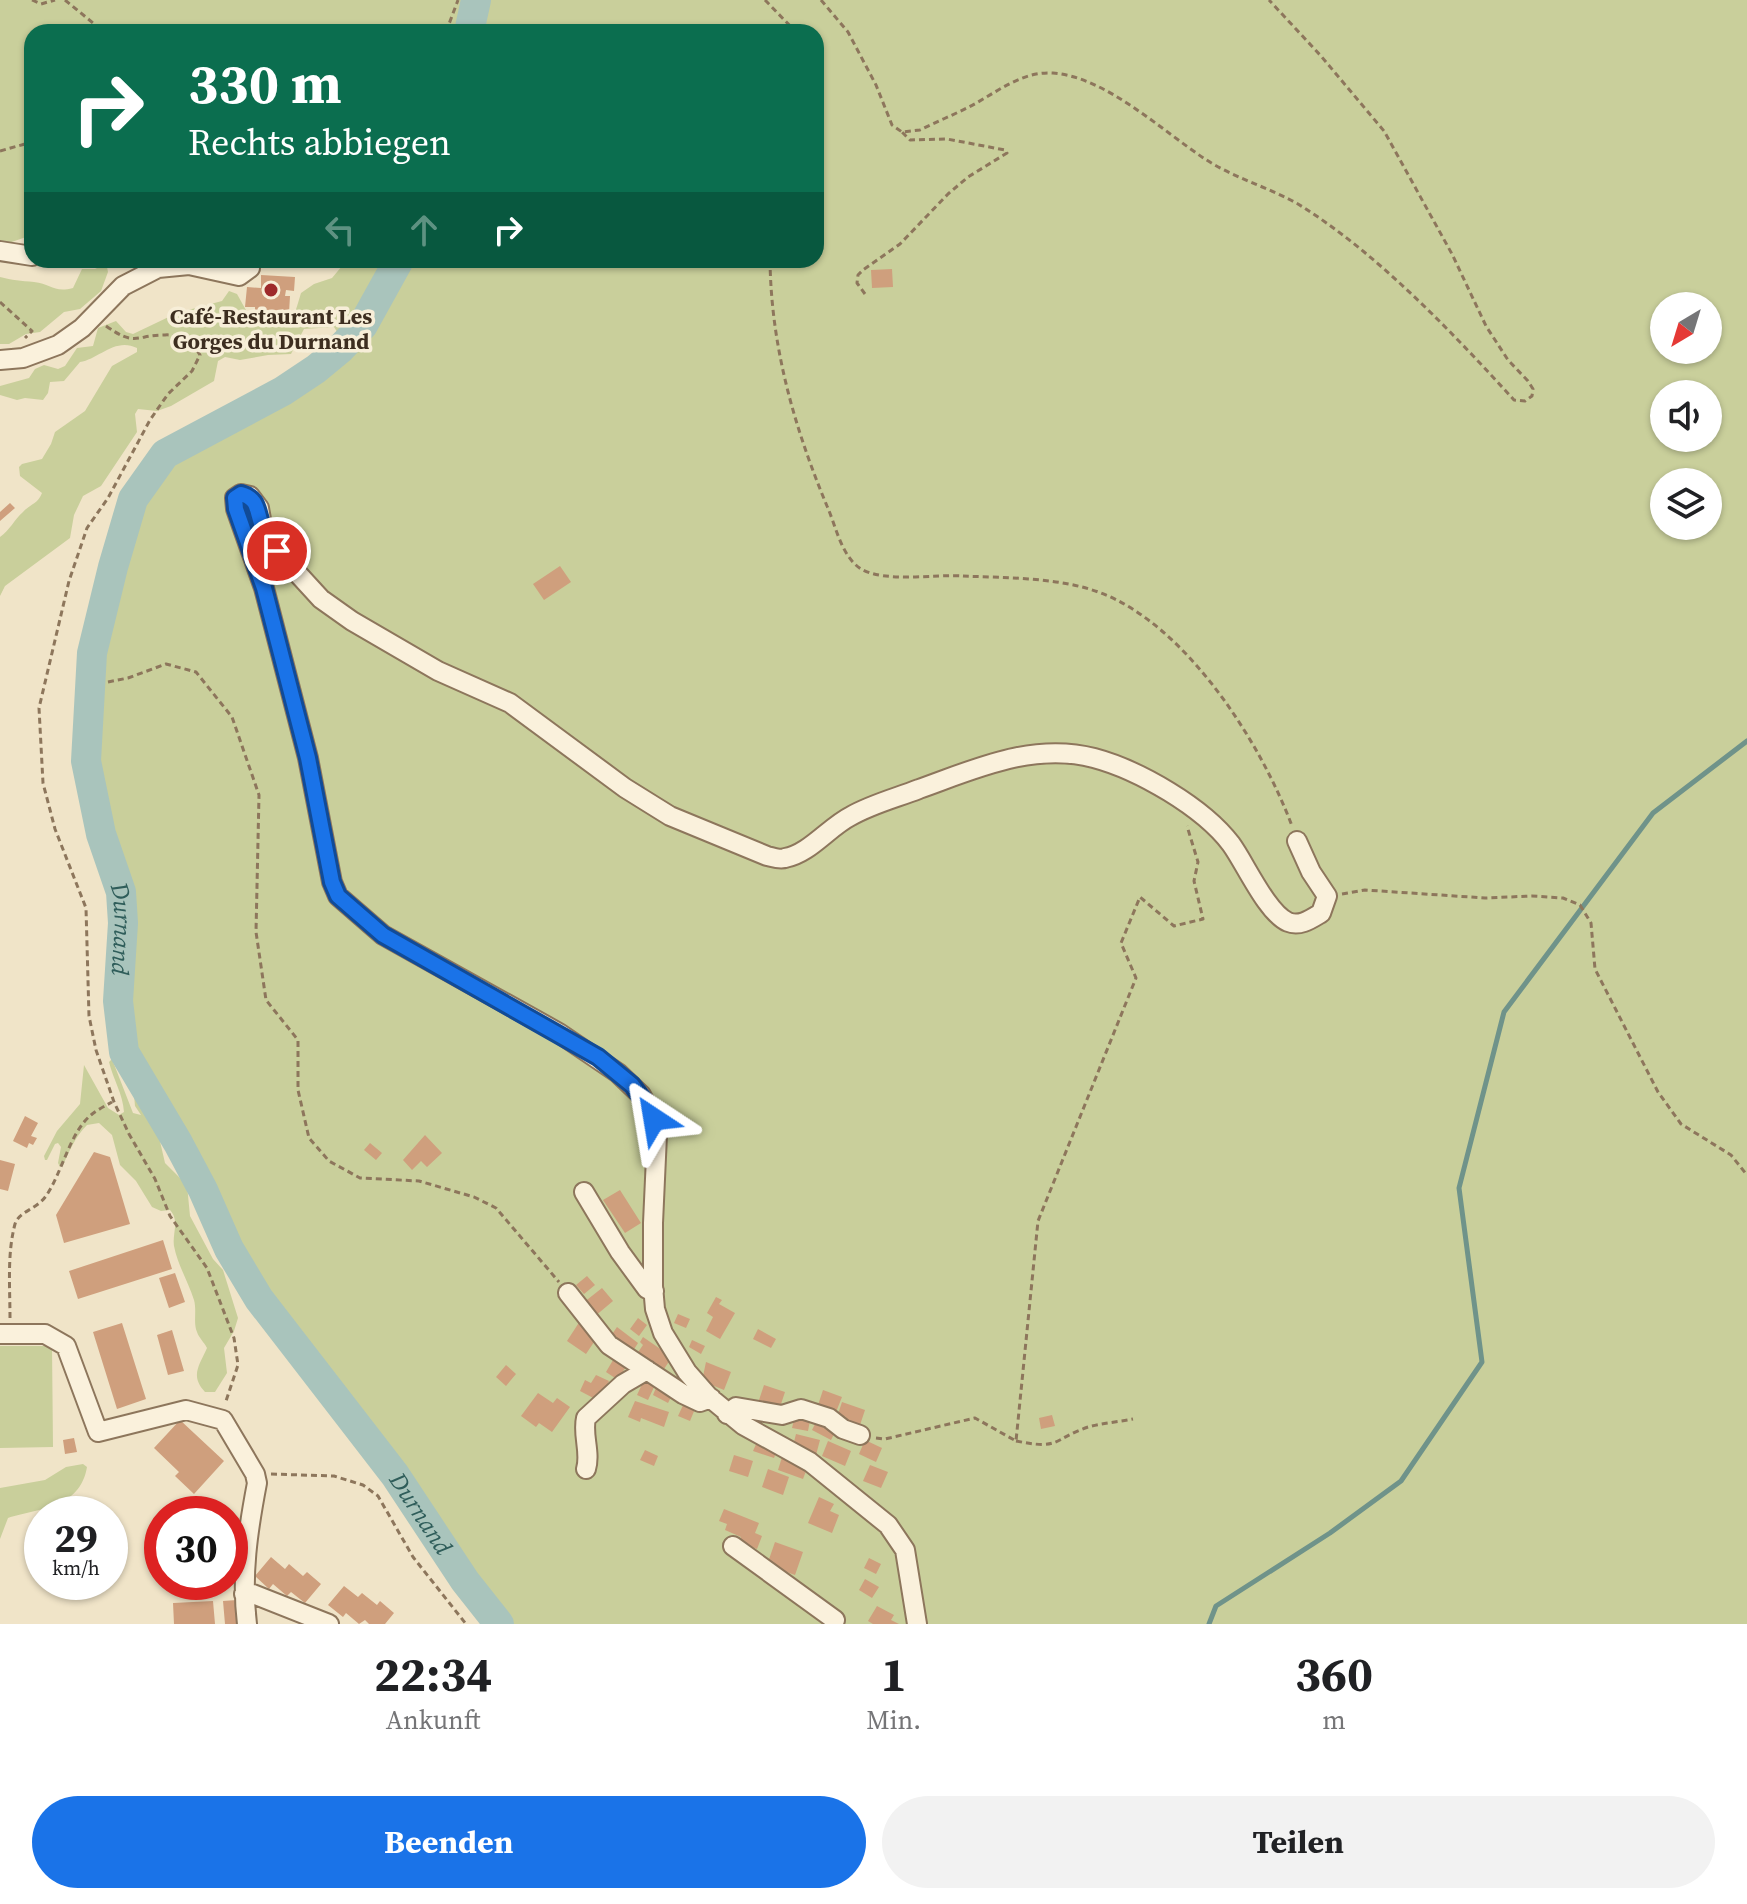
<!DOCTYPE html>
<html lang="de">
<meta charset="utf-8">
<style>
:root{--surface:#fff;--page:#f2f2f2;--text:#202124;--muted:#757577;--accent:#1a73e8}
body{margin:0;font-family:"Source Serif 4",serif;background:var(--page);color:var(--text);height:100vh;display:flex;flex-direction:column;font-size:30px;white-space:nowrap}
*{box-sizing:border-box;margin:0}
p{font-size:26px;color:var(--muted)}
.icon{flex:none;width:44px;height:44px;fill:none;stroke:currentColor;stroke-width:2;stroke-linecap:round;stroke-linejoin:round}
.map{position:relative;height:1624px;overflow:hidden}
.details{display:flex;flex-direction:column;background:var(--surface);flex:1}
.details>*{flex:none}
.banner{position:absolute;left:24px;top:24px;width:800px;height:244px;border-radius:24px;box-shadow:0 2px 6px #0004;background:#0b6e4f;color:#fff;overflow:hidden}
.needle{width:52px;rotate:218deg}
.controls{position:absolute;left:1650px;top:292px;display:grid;gap:16px}
.controls a{display:grid;place-items:center;width:72px;height:72px;border-radius:50%;background:var(--surface);box-shadow:0 2px 6px #0004;font-size:40px}
.speed{position:absolute;left:24px;top:1496px;display:flex;gap:16px;font-size:40px;font-weight:700;text-align:center}
.speed>*{display:grid;place-content:center;width:104px;height:104px;border-radius:50%;background:var(--surface);box-shadow:0 2px 6px #0004;line-height:1}
.speed small{font-size:20px;font-weight:400}
.speed .limit{border:12px solid #d22;background:#fff;color:#111}
.pin{position:absolute;display:grid;place-items:center;width:68px;height:68px;color:#fff;margin:-34px;border:4px solid #fff;border-radius:50%;box-shadow:0 2px 8px #0007}
.me{position:absolute;width:88px;margin:-44px;rotate:327deg;stroke-linejoin:round;filter:drop-shadow(0 0 6px #0008)}
.turn{display:flex;align-items:center;gap:28px;height:168px;padding:0 32px;font-size:36px}
.turn .icon{width:104px;height:104px;stroke-width:2.5}
.turn b{display:block;font-size:56px;line-height:68px}
.lanes{display:flex;align-items:center;height:76px;padding:0 32px;background:#0003;justify-content:center;gap:40px;direction:ltr}
.lanes .off{opacity:.35}
.eta{display:flex;justify-content:space-evenly;align-items:center;height:136px;text-align:center}
.eta b{font-size:48px;font-weight:700;line-height:56px}
.cta{display:flex;gap:16px;margin-top:auto;padding:16px 32px}
.cta a{flex:1;height:92px;border-radius:48px;background:var(--accent);color:#fff;font-size:32px;font-weight:700;line-height:92px;text-align:center}
.cta a+a{background:var(--page);color:var(--text)}
.map>svg:first-child{display:block}
.green{fill:#c9cf9b;fill-rule:evenodd}
.lines{fill:none;stroke-linecap:round;stroke-linejoin:round}
.stream{stroke:#6f938a;stroke-width:5}
.river{stroke:#a9c4bc;stroke-width:30}
.building{fill:#cf9f7d}
.minor-casing{stroke:#8d765c;stroke-width:22}
.path{stroke:#8d765c;stroke-width:3;stroke-dasharray:6 4;stroke-linecap:butt}
.minor{stroke:#faf1dc;stroke-width:18}
.route-casing{stroke:#114b97;stroke-width:20}
.route{stroke:#1a73e8;stroke-width:14}
.poi-dot{fill:#9e2a2b;stroke:#f7eed8;stroke-width:3}
.labels{text-anchor:middle;stroke-width:7;stroke-linejoin:round;paint-order:stroke}
.poi-label{font-size:22px;font-weight:bold;fill:#3d2e20;stroke:#f7eed8}
.water-label{font-size:24px;font-style:italic;fill:#2f5d5a;stroke:#f7eed8}
</style>
<div class="map">
<svg width="1747" height="1624" viewBox="0 0 1747 1624">
<rect width="100%" height="100%" fill="#f0e4c8"/>
<!-- green -->
<path class="green" d="M0,0h1747v1624h-1250l-80,-100 -16,-45 -160,-182 -44,-112 -38,-48 6,26 22,22 3,31 23,43 10,11 15,48 -4,13 -10,17 3,25 -12,19h-10c-15,-16 -6,-26 2,-44 -3,-6 -8,-10 -10,-16 -4,-9 0,-21 -3,-32 -6,-19 -16,-34 -20,-54 -2,-13 6,-25 -4,-36l-9,1 -9,-4 -16,-26 -16,-16 -8,-30 -13,-12 -12,2c-12,12 -17,25 -24,40l-3,2 -2,-4 3,-16 -3,-4 -3,1 -8,16h-2l-1,-4 13,-25 23,-27 4,-39 24,43 11,7 5,-3c-1,-18 -11,-33 -15,-50l3,-3 21,54 8,2 -6,-9 -19,-210 -38,-136 49,-261 55,-58 117,-64 44,-36 -9,-14 -30,2 -13,25 -23,1 -28,5 -15,-3 -7,4 -4,20 -43,25 -14,5 -19,-2 -3,5 2,18 -36,54 -18,10 -9,19 -4,23 -65,48 -5,10v-59c10,-7 14,-17 23,-25 7,-8 15,-8 19,-19l-22,-17 -1,-9 3,-3 20,-5 9,-15 4,-12 30,-21 27,-45 25,-14v-4c-22,-11 -38,11 -57,14l-16,19 -14,1 -2,11 -5,7 -18,-2 -8,2 -17,-5v-9l29,-8 6,-9 9,-4 14,4 7,-3 12,-18 16,-2 5,-18 18,-7 10,11 7,2 44,-21 45,-12 7,-10 8,3 10,18 15,11c33,-2 30,0 39,-30l13,-9 18,-6 10,-12 13,-6h461v-228h-784v203l-32,11zM1664,306h44v44h-44zM1664,394h44v44h-44zM1664,482h44v44h-44z
M103,265l4,2 1,5 -7,19 -21,18 -16,3 -24,20 -14,2 -17,10h-9v-67c12,3 21,4 34,5 17,2 20,11 39,6l9,-19h13z
M0,1346h52l1,101 -53,1z
M83,1464l4,3c-7,42 -49,41 -79,51l-8,21v-51l45,-8 21,-13z"/>
<g class="lines">
<!-- stream -->
<path class="stream" d="M1209,1624l7,-18 114,-73 71,-52 81,-119 -23,-174 45,-176 149,-199 94,-72"/>
<!-- river -->
<g class="river">
<path d="M469,32l7,-32"/>
<path id="s1" d="M399,260l-36,65 -24,25 -23,19 -33,22 -118,63 -32,45 -20,68 -21,86 -6,108 15,73 20,58 2,31 -5,78 6,51 54,91 25,47 26,59 30,50 136,176 70,106 34,43"/>
</g>
</g>
<!-- building -->
<path class="building" d="M892,269l1,18 -21,1 -1,-18z
M261,275l34,2 -1,14 -8,-1 -1,6h5l-1,17 -34,-3v-3h-10l2,-20 14,1z
M10,503l5,5 -15,13v-9z
M560,566l11,16 -27,18 -11,-16z
M25,1116l13,7 -7,13 6,2 -4,7 -4,-2 -2,5 -14,-7z
M425,1135l17,18 -15,14 -6,-6 -9,9 -9,-10z
M370,1143l12,10 -6,7 -12,-10z
M94,1152l16,5 20,67 -66,19 -8,-28z
M0,1160l15,4 -7,27 -8,-2z
M620,1190l21,33 -16,10 -22,-33z
M163,1240l9,29 -94,30 -9,-28z
M175,1273l10,29 -16,6 -10,-30z
M587,1276l8,9 -11,9 -8,-9z
M602,1288l11,13 -19,16 -11,-14z
M716,1297l6,3 -3,4 16,9 -15,26 -14,-8 7,-14 -6,-4z
M678,1314l12,5 -4,9 -12,-5z
M638,1318l9,7 -8,11 -9,-7z
M580,1321l20,12 -14,21 -19,-13z
M122,1323l24,76 -29,10 -24,-77z
M617,1327l21,16 -7,11 -23,-14z
M758,1329l18,10 -5,9 -18,-9z
M172,1330l12,41 -16,4 -11,-40z
M643,1337l29,20 -12,18 -26,-17 9,-13 -3,-3z
M692,1340l13,6 -4,8 -12,-7z
M616,1355l12,8 -10,17 -12,-8z
M706,1362l25,10 -7,18 -22,-9z
M506,1365l10,9 -10,12 -10,-9z
M596,1375l13,6 -10,20 -19,-10 5,-11 6,3z
M644,1380l11,5 -7,15 -11,-5z
M658,1383l16,8 -6,12 -15,-8z
M764,1385l21,7 -6,18 -21,-7z
M823,1390l19,7 -6,15 -18,-7z
M538,1393l15,10 4,-5 13,9 -18,25 -13,-9 -3,4 -15,-11z
M686,1399l11,5 -7,17 -12,-5z
M635,1401l34,11 -5,15 -23,-9 -1,4 -12,-5z
M842,1402l23,8 -7,21 -15,-6 3,-8 -8,-3z
M796,1411l15,4 -3,16 -16,-3z
M1052,1415l3,11 -14,3 -2,-11z
M818,1418l19,10 -6,12 -19,-10z
M180,1420l44,41 -30,33 -19,-18 4,-4 -25,-24z
M796,1434l24,6 -4,15 -24,-5z
M74,1438l3,14 -12,2 -2,-14z
M865,1440l17,8 -6,14 -17,-8z
M828,1441l23,10 -6,15 -23,-10z
M757,1442l20,8 -3,8 -21,-7z
M645,1450l13,6 -4,10 -14,-6z
M783,1454l26,9 -6,16 -25,-9z
M734,1455l19,6 -5,16 -19,-6z
M870,1465l18,7 -7,16 -18,-7z
M768,1469l21,8 -6,18 -21,-8z
M819,1497l15,7 -4,7 9,4 -7,18 -24,-10z
M181,1500l14,14h-27z
M724,1509l35,14 -4,10 7,3 -5,13 -18,-7 2,-5 -16,-7 2,-6 -8,-3z
M775,1542l28,10 -8,23 -28,-10z
M271,1557l14,12 4,-5 14,12 4,-4 14,12 -16,19 -14,-11 -4,4 -14,-12 -4,5 -14,-13z
M869,1558l12,6 -5,10 -12,-6z
M865,1579l14,8 -7,11 -13,-8z
M344,1586l14,11 4,-4 15,12 3,-4 14,12 -9,11h-16l-4,-4 -6,4 -13,-11 -3,4 -15,-12z
M237,1600l1,24h-13l-2,-23z
M213,1601l2,23h-41l-1,-21z
M877,1606l17,9 -3,5 8,4h-26l-5,-3z"/>
<g class="lines">
<defs>
<path id="minor" d="M0,251l32,5
M0,360l23,-2 35,-13 24,-17 41,-42 35,-18 31,-3 50,11 11,-8v-8
M584,1192l36,60 27,37 7,2
M568,1293l41,52 74,49 17,8 11,-4
M0,1334h45l21,12 32,86 88,-22 37,10 32,54 2,9c-9,47 -16,93 -10,141
M727,1414l9,-7 46,8 19,-6 28,9 14,11 17,6
M586,1469c5,-17 -4,-34 0,-51l37,-34 24,-14
M733,1546l102,74
M244,1594h9l76,30
M917,1624l-12,-74 -17,-25 -78,-63 -67,-37 -34,-28 -22,-25 -24,-39 -8,-24 -2,-23v-63l4,-88 -3,-16 -13,-24 -23,-22 -59,-40 -176,-98 -45,-39 -6,-14 -24,-124 -44,-170 -28,-79 -1,-11 6,-4 9,2 9,12 3,17 15,26 44,48 31,22 86,50 72,32 115,85 45,28 97,40c5,1 13,4 18,2 24,-4 44,-31 66,-42 21,-12 45,-18 68,-27 56,-20 114,-47 175,-31 45,12 109,49 137,86 14,19 36,69 57,78 12,5 23,-3 33,-9l6,-17 -16,-24 -14,-31"/>
</defs>
<!-- minor casing -->
<use href="#minor" class="minor-casing"/>
<!-- path -->
<path class="path" d="M32,0l9,4 14,-4
M65,0l39,32
M765,0l31,32
M821,0l27,32 28,53 16,40 10,7 18,-2c16,-8 33,-15 49,-23 27,-14 52,-36 84,-34 53,4 108,57 152,86 29,19 63,28 93,45 78,48 155,129 216,196l11,1 7,-5 1,-7 -5,-8 -20,-21 -22,-34 -34,-72 -68,-123 -63,-75 -52,-56
M446,32l12,-32
M0,151l32,-9
M770,260c1,86 24,167 57,246 9,20 14,50 34,63 24,14 74,5 102,7 44,2 96,1 138,17 86,33 160,150 191,233
M865,294l-8,-11 1,-8 5,-5 37,-26 48,-50 20,-17 39,-24 -2,-3 -58,-11 -37,1 -8,-8
M0,302l32,29 -7,7
M106,326c30,21 29,9 59,9 8,-1 18,4 26,6l9,14 -8,16 -24,23 -18,26 -42,78 -21,30 -18,53 -30,127 4,75 12,46 31,79 3,108 7,34 18,52 15,32 26,45 15,37 37,52 27,70 4,27 -13,39
M108,682l20,-4 38,-14 30,8 36,45 27,78 -3,137 10,68 32,40v50l11,48 20,23 31,17 59,3 55,16 22,11 63,74
M1342,894l23,-4 120,8 47,-2 31,2 17,7 11,18 4,46 63,123 23,32 50,31 16,20
M10,1318c0,-31 -3,-64 5,-94 4,-13 21,-14 31,-28 16,-23 24,-64 45,-81 6,-5 14,-9 21,-13
M876,1438l9,1 90,-21 41,23 22,-220 98,-243 -15,-35 19,-46 34,29 29,-7 -9,-38 4,-19 -11,-36
M1016,1441c45,9 35,-1 72,-14 14,-4 30,-5 45,-8
M271,1474l63,2 29,9 15,11 35,61 53,67"/>
<!-- minor -->
<use href="#minor" class="minor"/>
</g>
<g class="lines">
<defs>
<path id="route" d="M277,551c-5,-8 -11,-16 -15,-25 -6,-15 -3,-27 -21,-32l-6,4 1,11 28,79 44,170 24,124 6,14 45,39 215,122 34,28 13,17 9,17"/>
</defs>
<!-- route casing -->
<use href="#route" class="route-casing"/>
<!-- route -->
<use href="#route" class="route"/>
</g>
<!-- markers -->
<circle class="poi-dot" cx="271" cy="290" r="8"/>
<g class="labels">
<!-- poi labels -->
<g class="poi-label">
<text x="271" y="324">Café-Restaurant Les<tspan x="271" dy="25">Gorges du Durnand</tspan></text>
</g>
<!-- water labels -->
<g class="water-label">
<text dy="8" stroke="none"><textPath href="#s1" startOffset="808">Durnand</textPath></text>
<text dy="8" stroke="none"><textPath href="#s1" startOffset="1482">Durnand</textPath></text>
</g>
</g>
</svg>
<div class="controls">
<a><svg class="needle" viewBox="-14 -14 28 28"><path d="M0-13l5 13h-10z" fill="#e53935"/><path d="M0 13l5-13h-10z" fill="#757577"/></svg></a>
<a><svg class="icon" aria-label="sound" viewBox="0 0 24 24"><path d="M4 9h4l5-4v14l-5-4H4zM17 9q2 3 0 6"/></svg></a>
<a><svg class="icon" aria-label="layers" viewBox="0 0 24 24"><path d="M12 4l9 5-9 5-9-5zM3 14l9 5 9-5"/></svg></a>
</div>
<div class="speed"><div>29<small>km/h</small></div><div class="limit">30</div></div>
<div class="pin" style="left:277px;top:551px;background:#d93025"><svg class="icon" aria-label="arrive" viewBox="0 0 24 24"><path d="M6 21V4h12l-3 4 3 4H6"/></svg></div>
<svg class="me" style="left:654px;top:1119px" viewBox="-20 -20 40 40"><path d="M0-17L14 15 0 8-14 15z" fill="#1a73e8" stroke="#fff" stroke-width="4"/></svg>
<div class="banner">
<div class="turn"><svg class="icon" aria-label="right" viewBox="0 0 24 24"><path d="M7 20v-9h11M14 6l5 5-5 5"/></svg><div><b>330 m</b>Rechts abbiegen</div></div>
<div class="lanes"><svg class="icon off" aria-label="left" viewBox="0 0 24 24"><path d="M17 20v-9H6M10 6l-5 5 5 5"/></svg><svg class="icon off" aria-label="ahead" viewBox="0 0 24 24"><path d="M12 20V5M6 11l6-6 6 6"/></svg><svg class="icon" aria-label="right" viewBox="0 0 24 24"><path d="M7 20v-9h11M14 6l5 5-5 5"/></svg></div>
</div>
</div>
<section class="details">
<div class="eta">
<div><b>22:34</b><p>Ankunft</p></div>
<div><b>1</b><p>Min.</p></div>
<div><b>360</b><p>m</p></div>
</div>
<div class="cta"><a>Beenden</a><a>Teilen</a></div>
</section>
